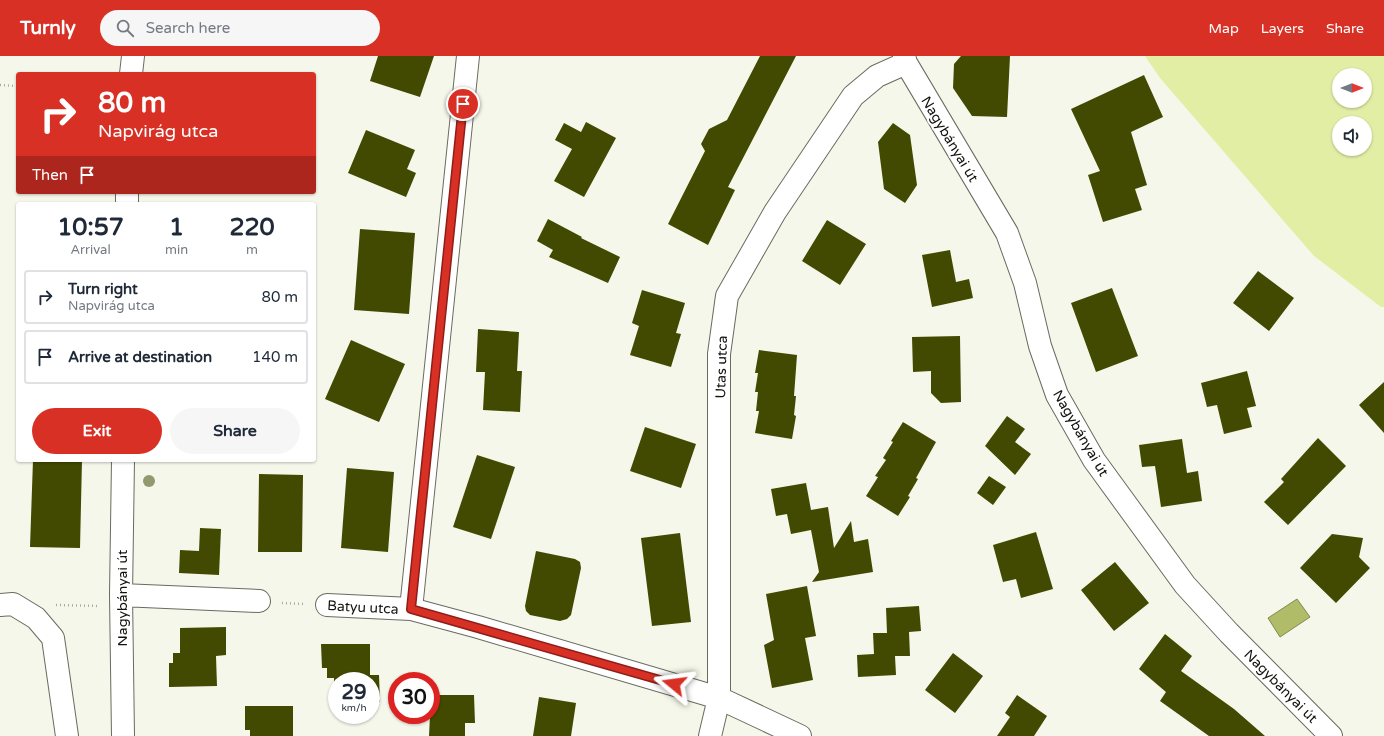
<!DOCTYPE html>
<meta charset="utf-8">
<style>
:root{--surface:#fff;--page:#f6f6f7;--text:#1f2937;--muted:#747a83;--line:#e0e1e3;--accent:#d93025}
body{margin:0;font-family:"Varela Round",sans-serif;background:var(--page);color:var(--text);height:100vh;display:flex;flex-direction:column;font-size:15px;white-space:nowrap}
*{box-sizing:border-box;margin:0}
p{font-size:13px;color:var(--muted)}
.icon{flex:none;width:22px;height:22px;fill:none;stroke:currentColor;stroke-width:2;stroke-linecap:round;stroke-linejoin:round}
.map{position:relative;flex:1;overflow:hidden}
.drawer{position:absolute;left:16px;top:146px;width:300px;height:260px;display:flex;flex-direction:column;background:var(--surface);border-radius:4px;box-shadow:0 1px 3px #0004}
.drawer>*{flex:none}
.hud{position:absolute;left:16px;top:16px;width:300px;height:122px;border-radius:4px;box-shadow:0 1px 3px #0004;background:#d93025;color:#fff;overflow:hidden}
.needle{width:26px;rotate:90deg}
.buttons{position:absolute;left:1332px;top:12px;display:grid;gap:8px}
.buttons a{display:grid;place-items:center;width:40px;height:40px;border-radius:50%;background:var(--surface);box-shadow:0 1px 3px #0004;font-size:20px}
.speed{position:absolute;left:328px;top:616px;display:flex;gap:8px;font-size:20px;font-weight:700;text-align:center}
.speed>*{display:grid;place-content:center;width:52px;height:52px;border-radius:50%;background:var(--surface);box-shadow:0 1px 3px #0004;line-height:1}
.speed small{font-size:10px;font-weight:400}
.speed .limit{border:6px solid #d22;background:#fff;color:#111}
.pin{position:absolute;display:grid;place-items:center;width:34px;height:34px;color:#fff;margin:-17px;border:2px solid #fff;border-radius:50%;box-shadow:0 1px 4px #0007}
.me{position:absolute;width:44px;margin:-22px;rotate:286deg;stroke-linejoin:round;filter:drop-shadow(0 0 3px #0008)}
.turn{display:flex;align-items:center;gap:14px;height:84px;padding:0 16px;font-size:18px}
.turn .icon{width:52px;height:52px;stroke-width:2.5}
.turn b{display:block;font-size:28px;line-height:34px}
.then{display:flex;align-items:center;height:38px;padding:0 16px;background:#0003;gap:8px;font-size:15px}
.eta{display:flex;justify-content:space-evenly;align-items:center;height:68px;text-align:center}
.eta b{font-size:24px;font-weight:800;line-height:28px}
.action{display:flex;gap:8px;margin-top:auto;padding:8px 16px}
.action a{flex:1;height:46px;border-radius:24px;background:var(--accent);color:#fff;font-size:16px;font-weight:800;line-height:46px;text-align:center}
.action a+a{background:var(--page);color:var(--text)}
ul{padding:0;list-style:none}
li{display:flex;align-items:center;gap:12px;height:54px;margin:0 8px 6px;padding:0 8px;border:2px solid var(--line);border-radius:4px}
li div{flex:1}
li b{display:block;font-size:15px}
li em{font-style:normal}
header{display:flex;align-items:center;gap:24px;box-sizing:border-box;height:56px;padding:0 20px;background:var(--accent);color:#fff}
header strong{font-size:19px}
nav{display:flex;gap:22px;margin-inline-start:auto;font-size:14px}
.search{width:280px;height:36px;background:var(--page);display:flex;align-items:center;gap:10px;box-sizing:border-box;padding:0 14px;border-radius:22px;color:var(--muted);font-size:15px}
.map>svg:first-child{display:block}
.green{fill:#e2eea4;fill-rule:evenodd}
.water{fill:#b0bc68;stroke:#81894d}
.building{fill:#424901}
.lines{fill:none;stroke-linecap:round;stroke-linejoin:round}
.minor-casing{stroke:#696b5f;stroke-width:24}
.path{stroke:#aaaca2;stroke-width:2.5;stroke-dasharray:1 3;stroke-linecap:butt}
.minor{stroke:#fff;stroke-width:22}
.tree{fill:#94986f}
.route-casing{stroke:#8d1f18;stroke-width:10}
.route{stroke:#d93025;stroke-width:7}
.labels{text-anchor:middle;stroke-width:4;stroke-linejoin:round;paint-order:stroke}
.street-label{font-size:14px;fill:#12130e;stroke:#fff}
</style>
<header>
<strong>Turnly</strong>
<div class="search"><svg class="icon" aria-label="search" viewBox="0 0 24 24"><circle cx="10" cy="10" r="6"/><path d="M15 15l6 6"/></svg>Search here</div>
<nav><a>Map</a><a>Layers</a><a>Share</a></nav>
</header>
<div class="map">
<svg width="1384" height="680" viewBox="0 0 1384 680">
<rect width="100%" height="100%" fill="#f5f7ea"/>
<!-- green -->
<path class="green" d="M1145,0h239v251h-3l-67,-51 -154,-178zM1339,19h26v26h-26zM1339,67h26v26h-26z"/>
<!-- water -->
<path class="water" d="M1297,543l13,18 -30,20 -12,-19z"/>
<!-- building -->
<path class="building" d="M378,0h56l-14,41 -50,-16z
M760,0h36l-68,131 7,3 -27,55 -40,-21 37,-73 -4,-7 8,-15 18,-9z
M961,0h49l-3,61 -35,-1 -19,-28 1,-24z
M1144,19l19,42 -32,15 16,53 -12,4 7,21 -39,12 -15,-47 12,-4 -29,-62z
M586,66l30,16 -32,59 -30,-16 18,-32 -17,-9 9,-17 17,9z
M893,67l17,12 7,50 -12,18 -21,-14 -6,-47z
M366,74l49,20 -8,19 9,4 -10,24 -58,-24z
M548,163l34,18 -1,1 39,19 -12,26 -59,-26 4,-7 -16,-9z
M827,164l39,24 -26,41 -38,-24z
M360,173l55,4 -6,81 -55,-4z
M950,194l6,32 13,-3 4,19 -41,9 -10,-52z
M1258,215l36,27 -25,33 -36,-28z
M1112,232l26,68 -42,16 -25,-69z
M642,234l43,13 -9,30 5,1 -10,33 -41,-12 9,-29 -7,-3z
M478,273l41,3 -2,39h5l-2,41 -37,-2 2,-38h-9z
M960,280l1,66 -20,1 -10,-10v-22l-18,1 -1,-35z
M351,284l54,24 -26,58 -54,-23z
M759,294l38,5 -3,41h2l-2,19 2,1 -4,23 -37,-6 4,-22h-3l2,-19h-3l3,-19h-3z
M1247,315l9,35 -9,2 5,19 -28,7 -7,-29 -10,2 -6,-24z
M1384,326v51l-25,-28z
M1007,360l18,13 -10,13 16,12 -16,21 -30,-29z
M903,366l33,20 -20,36 2,1 -10,17 2,1 -12,19 -32,-20 12,-19 -3,-1 11,-16 -3,-2 10,-16 -2,-1z
M645,371l51,17 -15,44 -51,-17z
M1318,382l28,28 -58,59 -24,-23 20,-20 -3,-3z
M1182,383l5,34 11,-2 4,30 -41,6 -6,-41 -13,1 -3,-22z
M477,399l38,12 -24,72 -38,-12z
M33,404h49l-2,88 -50,-1z
M347,412l47,4 -6,80 -47,-4z
M259,418l44,1 -1,77h-44z
M989,420l17,11 -13,18 -16,-12z
M806,427l5,27 17,-3 6,41 17,-27 3,21 14,-3 5,33 -61,10 7,-10 -8,-42 -20,4 -4,-20 -11,2 -5,-27z
M200,472l21,1 -2,46 -40,-2 1,-23 19,1z
M1036,476l17,57 -32,9 -5,-19 -13,3 -10,-37z
M680,477l11,89 -39,4 -11,-88z
M1332,478l31,4 -4,19 11,11 -34,35 -36,-35z
M536,495l39,8 5,3 1,6 -10,47 -4,4 -7,2 -30,-6 -4,-4 -1,-5z
M1115,506l34,41 -35,28 -33,-41z
M807,530l9,50 -11,2 8,42 -41,8 -8,-43 10,-5 -8,-46z
M919,550l2,25 -12,1 1,24h-15l1,19 -38,2 -1,-22 17,-1 -1,-21h14l-1,-25z
M226,571v28l-10,1 1,30 -48,1v-24h4v-10h7v-25z
M1165,578l27,22 -11,15 53,38 31,27h-56l-49,-35 6,-9 -27,-23z
M321,588h49v31h9l1,27 -9,1v-22h-34v22h-3v-25h-7v-10h-5z
M953,597l30,23 -28,37 -30,-23z
M431,639h43l1,28h-10v13h-36z
M1017,639l30,21 -13,20h-37l13,-19 -5,-4z
M539,641l37,6 -5,33h-38z
M245,650h48v30h-43v-6h-5z"/>
<g class="lines">
<defs>
<path id="minor" d="M904,0l2,7 101,170 18,50 15,63 17,49 37,65 91,125 44,48 102,103
M131,18l2,-18
M127,148v-12
M123,404l-2,135 2,141
M121,539l138,6
M0,549l13,-1 23,14 17,20 14,98
M327,549l84,4 67,18 241,71 81,38
M411,553l57,-553
M710,680l9,-38v-344l8,-58 48,-84 78,-116 24,-20 29,-13"/>
</defs>
<!-- minor casing -->
<use href="#minor" class="minor-casing"/>
<!-- path -->
<path class="path" d="M0,29l18,1
M282,547l23,1
M56,549l43,1"/>
<!-- minor -->
<use href="#minor" class="minor"/>
</g>
<!-- trees -->
<circle class="tree" cx="149" cy="425" r="6"/>
<g class="lines">
<defs>
<path id="route" d="M463,48l-52,505 263,75"/>
</defs>
<!-- route casing -->
<use href="#route" class="route-casing"/>
<!-- route -->
<use href="#route" class="route"/>
</g>
<g class="labels">
<!-- street labels -->
<g class="street-label">
<text transform="translate(950 83) rotate(59)" y="5">Nagybányai út</text>
<text transform="translate(721 311) rotate(-88)" y="5">Utas utca</text>
<text transform="translate(1081 377) rotate(60)" y="5">Nagybányai út</text>
<text transform="translate(122 542) rotate(-90)" y="5">Nagybányai út</text>
<text transform="translate(363 551) rotate(3)" y="5">Batyu utca</text>
<text transform="translate(1281 630) rotate(45)" y="5">Nagybányai út</text>
</g>
</g>
</svg>
<div class="buttons">
<a><svg class="needle" viewBox="-14 -14 28 28"><path d="M0-13l5 13h-10z" fill="#e53935"/><path d="M0 13l5-13h-10z" fill="#747a83"/></svg></a>
<a><svg class="icon" aria-label="sound" viewBox="0 0 24 24"><path d="M4 9h4l5-4v14l-5-4H4zM17 9q2 3 0 6"/></svg></a>
</div>
<div class="speed"><div>29<small>km/h</small></div><div class="limit">30</div></div>
<div class="pin" style="left:463px;top:48px;background:#d93025"><svg class="icon" aria-label="arrive" viewBox="0 0 24 24"><path d="M6 21V4h12l-3 4 3 4H6"/></svg></div>
<svg class="me" style="left:674px;top:628px" viewBox="-20 -20 40 40"><path d="M0-17L14 15 0 8-14 15z" fill="#d93025" stroke="#fff" stroke-width="4"/></svg>
<div class="hud">
<div class="turn"><svg class="icon" aria-label="right" viewBox="0 0 24 24"><path d="M7 20v-9h11M14 6l5 5-5 5"/></svg><div><b>80 m</b>Napvirág utca</div></div>
<div class="then">Then<svg class="icon" aria-label="arrive" viewBox="0 0 24 24"><path d="M6 21V4h12l-3 4 3 4H6"/></svg></div>
</div>
<section class="drawer">
<div class="eta">
<div><b>10:57</b><p>Arrival</p></div>
<div><b>1</b><p>min</p></div>
<div><b>220</b><p>m</p></div>
</div>
<ul>
<li><svg class="icon" aria-label="right" viewBox="0 0 24 24"><path d="M7 20v-9h11M14 6l5 5-5 5"/></svg><div><b>Turn right</b><p>Napvirág utca</p></div><em>80 m</em></li>
<li><svg class="icon" aria-label="arrive" viewBox="0 0 24 24"><path d="M6 21V4h12l-3 4 3 4H6"/></svg><div><b>Arrive at destination</b></div><em>140 m</em></li>
</ul>
<div class="action"><a>Exit</a><a>Share</a></div>
</section>
</div>
